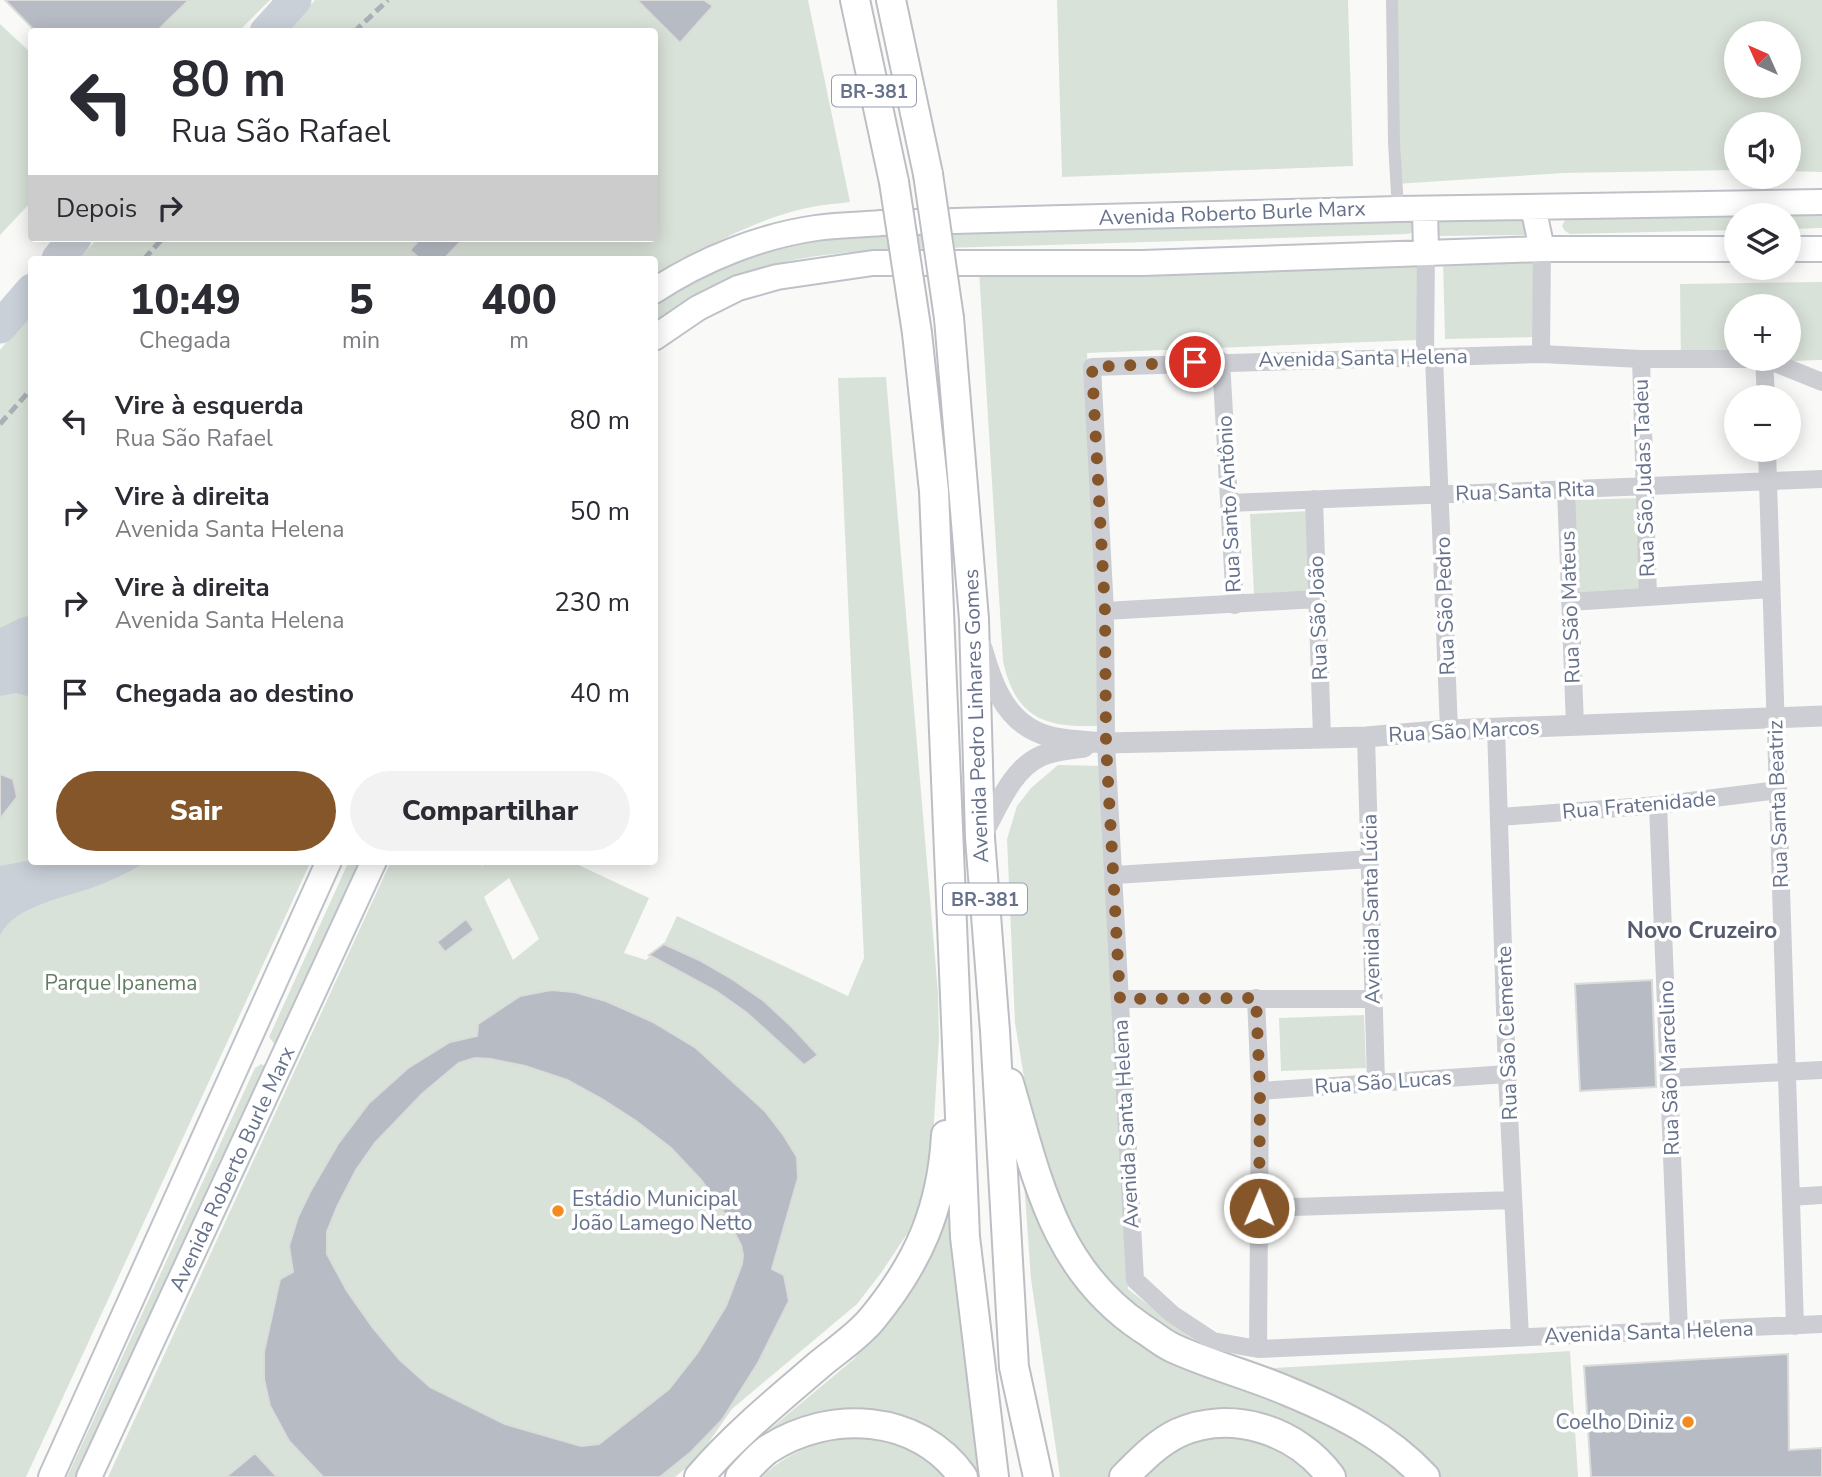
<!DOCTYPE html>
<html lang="pt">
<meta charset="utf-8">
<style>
:root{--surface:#fff;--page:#f2f2f3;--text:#2b2b33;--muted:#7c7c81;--accent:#85562a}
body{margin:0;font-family:"Nunito Sans",sans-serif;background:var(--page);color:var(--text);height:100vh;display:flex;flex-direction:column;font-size:26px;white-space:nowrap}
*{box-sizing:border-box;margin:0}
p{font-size:23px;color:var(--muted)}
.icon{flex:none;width:38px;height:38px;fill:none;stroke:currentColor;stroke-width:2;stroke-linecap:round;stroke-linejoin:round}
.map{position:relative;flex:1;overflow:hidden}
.panel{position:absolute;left:28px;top:256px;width:630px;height:609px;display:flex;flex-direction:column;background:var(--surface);border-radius:7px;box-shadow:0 4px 18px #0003}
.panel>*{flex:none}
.banner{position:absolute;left:28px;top:28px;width:630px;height:214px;border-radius:7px;box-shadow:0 4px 18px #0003;background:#fff;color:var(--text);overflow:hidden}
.needle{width:46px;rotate:315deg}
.buttons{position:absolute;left:1724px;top:21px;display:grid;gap:14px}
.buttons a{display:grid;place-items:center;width:77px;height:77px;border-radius:50%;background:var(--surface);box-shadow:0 4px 18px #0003;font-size:35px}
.pin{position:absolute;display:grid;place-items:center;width:60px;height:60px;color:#fff;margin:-30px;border:4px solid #fff;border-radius:50%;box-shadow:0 2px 7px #0007}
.me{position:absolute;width:77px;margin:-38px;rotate:1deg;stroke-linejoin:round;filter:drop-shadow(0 0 5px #0008)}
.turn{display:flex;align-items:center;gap:24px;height:147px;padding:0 28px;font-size:32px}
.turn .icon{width:91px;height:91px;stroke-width:2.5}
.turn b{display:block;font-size:49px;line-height:60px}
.then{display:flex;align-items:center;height:66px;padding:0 28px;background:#0003;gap:14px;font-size:26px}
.eta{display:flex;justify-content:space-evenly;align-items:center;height:119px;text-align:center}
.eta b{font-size:42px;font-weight:800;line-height:49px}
.button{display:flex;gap:14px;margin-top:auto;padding:14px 28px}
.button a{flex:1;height:80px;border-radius:42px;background:var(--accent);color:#fff;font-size:28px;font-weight:800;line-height:80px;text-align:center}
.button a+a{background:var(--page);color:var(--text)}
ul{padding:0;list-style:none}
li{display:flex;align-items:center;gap:21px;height:91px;padding:0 28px}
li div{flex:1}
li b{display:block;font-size:26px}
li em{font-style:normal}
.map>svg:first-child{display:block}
.green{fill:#d9e2d8;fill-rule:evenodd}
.water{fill:#cad0d8}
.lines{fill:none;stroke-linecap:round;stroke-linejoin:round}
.river{stroke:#cad0d8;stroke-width:33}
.building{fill:#b6bbc4;stroke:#dbdcda;stroke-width:2;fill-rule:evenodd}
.secondary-casing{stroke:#bec1c8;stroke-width:28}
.trunk-casing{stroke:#bcbec3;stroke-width:32}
.pedestrian{stroke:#ccced3;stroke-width:12}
.minor{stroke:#ccced3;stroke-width:18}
.tertiary{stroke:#ccced3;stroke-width:21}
.secondary{stroke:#fff;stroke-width:24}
.trunk{stroke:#fff;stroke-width:28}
.rail{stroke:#abafb7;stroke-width:5;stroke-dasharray:10 5;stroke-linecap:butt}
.trunk-bridge-casing{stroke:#bcbec3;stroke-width:32;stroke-linecap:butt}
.trunk-bridge{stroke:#fff;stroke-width:28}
.route{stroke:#85562a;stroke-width:12;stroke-dasharray:0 21.6}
.poi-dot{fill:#f38b1f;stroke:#fff;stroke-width:2.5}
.labels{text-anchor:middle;stroke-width:7;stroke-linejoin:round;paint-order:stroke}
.shield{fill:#fff;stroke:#949cae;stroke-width:2}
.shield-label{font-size:19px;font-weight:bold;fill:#66718b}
.street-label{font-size:21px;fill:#66718b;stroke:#fff}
.park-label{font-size:21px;fill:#627c64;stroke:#fff}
.poi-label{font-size:21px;fill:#66718b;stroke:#fff;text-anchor:start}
.neighbourhood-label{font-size:23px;font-weight:bold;fill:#555c70;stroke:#fff}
</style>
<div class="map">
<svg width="1822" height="1477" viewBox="0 0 1822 1477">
<rect width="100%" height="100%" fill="#f9faf8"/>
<!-- green -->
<path class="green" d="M189,0h81l-31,31 -83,1z
M315,0h493l42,202c-15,2 -32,3 -48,7 -52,13 -101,40 -147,67l-1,-17h-575l19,-21h556v-206l-366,-1z
M1057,0h291l5,166 -291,11z
M1392,0h430v172l-33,-1 -1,-47h-52v46l-172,3 -168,11zM1736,33h52v53h-52z
M0,24l32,30 -1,148 -31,33z
M1822,214v14l-33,1 -1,-14h-52v15l-166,4 -5,-3 -3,-5 4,-8z
M1412,220l3,7 -2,5 -5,2 -526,16c-50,3 -100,8 -148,27 -27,12 -54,31 -79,46v-17c36,-24 73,-45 115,-57 35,-11 75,-11 112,-14z
M1526,220l2,14 -2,1 -92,1 -2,-14z
M1418,257v83l-331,13 24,372c-58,4 -94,0 -108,-64l-24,-390z
M1536,258l1,79 -92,2 -2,-79z
M1822,282v78l-141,5 -1,-81zM1736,306h52v53h-52z
M31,312l1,549h279l-285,616h-26v-1127z
M886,377l52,616 1,46 -6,99 -12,64 -14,32 -26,39 -24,31 -125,105 -35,50 -22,18h-567l283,-616h82l10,5 3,-5h84l79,37 -25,55 22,7 18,-16 13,-28 171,80 16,-38 -26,-580zM509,878l30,61 -26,21 -29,-63zM465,920l9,10 -29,22 -8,-11z
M1643,498l3,94 -70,3 -3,-95z
M1310,511l4,81 -60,3 -4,-81z
M1058,765l47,1 23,523 75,58 71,21 296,-17 8,126h-140l-254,-132 -75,-52 -43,-59 -27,-67 -24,-144 -8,-184 10,-33 14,-18z
M349,861h18l-87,185 -5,-1 -6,-8z
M1364,1015l2,53 -85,3 -2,-53z
M261,1064l7,3 -184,410h-17l188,-409z
M1024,1182l14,36 53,82 251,127 71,50h-68l-8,-13 -56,-41 -24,-10 -27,-4 -32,5 -67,39 -21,24h-50l-29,-198z
M947,1205l34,272h-5l-113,-66 -37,1 -62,22 90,-75 22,-26z
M1228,1435c42,7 56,11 87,42h-178c33,-28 47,-36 91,-42z
M864,1437c39,9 53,14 84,40h-186c30,-29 61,-37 102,-40z"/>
<!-- water -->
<path class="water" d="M31,615v82l-15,-4 -16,3v-68l18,-9z
M31,860l1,1h115c-16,10 -32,18 -50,25 -29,11 -82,19 -97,49v-69z"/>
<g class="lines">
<!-- river -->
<path class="river" d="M266,32l29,-32
M58,259l17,-21
M0,327l32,-37"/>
</g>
<!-- building -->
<path class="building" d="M5,0h184l-33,32h-120z
M637,0h67l9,6 -33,37z
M421,238h43l-20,21h-24l-10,-9z
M0,774l13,5 4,18 -17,22z
M466,919l8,11 -29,22 -8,-10z
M664,944l35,16 33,19 32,22 28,26 26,28 -14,10 -57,-52 -31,-22 -67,-36z
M1652,980l4,107 -76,4 -5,-107z
M551,990l23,2 32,9 47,21 43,26 69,63 19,25 13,21 1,21 -26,91 12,6 5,26 -31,62 -36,57 -31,32 -31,25h-337l-34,-36 -19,-35 -6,-27v-27l16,-73 13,-7 -4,-26 9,-29 12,-25 28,-48 31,-41 39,-35 42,-26 27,-6 1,-12 42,-28zM475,1058l16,1 34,7 42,14 35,19 34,22 35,27 30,32 22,31 18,34 2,10 -1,9 -16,42 -28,46 -29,37 -70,55 -18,2 -76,-22 -75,-37 -30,-27 -27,-32 -26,-37 -20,-37v-22l10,-25 19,-37 19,-27 47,-49 37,-31z
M1788,1354l1,96 33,-2v29h-231l-7,-111z
M255,1453l22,24h-51z"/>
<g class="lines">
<defs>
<path id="secondary" d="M1533,207l9,42
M1425,209l1,43
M1788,249h34
M654,291c47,-31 106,-55 162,-63 21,-3 43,-3 65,-5l517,-14 424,-7
M654,338l44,-30 40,-20 39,-11 96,-14h270l399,-14h194
M51,1477l278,-616
M89,1477l285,-616"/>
<path id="trunk" d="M855,0l39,182
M891,0l37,174
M949,318l25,301 6,219 15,193 19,336 24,110
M917,333l17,158 31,746 29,240
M1009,1083c28,95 45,186 133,245 10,6 20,15 31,20 37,17 77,27 114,43 51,21 100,45 138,86
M699,1477c36,-42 79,-77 121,-113 17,-14 38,-28 52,-45 47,-57 70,-111 74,-184
M740,1477c8,-9 18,-20 27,-27 62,-41 151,-37 196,27
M1124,1477c16,-16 33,-34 54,-44 53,-24 119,-3 153,44"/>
</defs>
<!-- secondary casing -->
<use href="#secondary" class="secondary-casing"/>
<!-- trunk casing -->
<use href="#trunk" class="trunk-casing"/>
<!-- pedestrian -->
<path class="pedestrian" d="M1392,0l2,143 4,66"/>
<!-- minor -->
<path class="minor" d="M1541,354l1,-105
M1425,357l1,-105
M1434,357l15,373
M1641,359l7,238
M1746,359h-105l-100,-5 -449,13 13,244 1,132 29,537 37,34 41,27 45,8 564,-25
M1764,359l2,38
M1765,359l57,23
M1221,361l14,244
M1767,450l28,876
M1566,490l9,235
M1314,499l8,238
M1229,503l593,-24
M1570,602l201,-13
M1105,611l212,-12
M1496,728l11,346 13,263
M1366,737l10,345
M1658,805l21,526
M1500,817l158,-12 120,-15
M1115,875l255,-16
M1256,998l4,93 -2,258
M1120,999h253
M1669,1078l153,-8
M1260,1091l247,-17
M1791,1197l31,-2
M1259,1208l254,-8"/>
<!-- tertiary -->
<path class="tertiary" d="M982,648c9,32 21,69 55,84 20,9 47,9 69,11l260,-6 83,-7 373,-14
M980,838c17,-28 30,-68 61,-82 13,-6 29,-7 43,-9"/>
<!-- secondary -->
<use href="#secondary" class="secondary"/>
<!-- trunk -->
<use href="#trunk" class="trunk"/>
<!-- rail -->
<path class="rail" d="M354,32l34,-32
M144,259l19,-21
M0,424l32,-36"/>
<defs>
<path id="trunk-bridge" d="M928,174l21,144
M894,182l23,151"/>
</defs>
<!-- trunk-bridge casing -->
<use href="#trunk-bridge" class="trunk-bridge-casing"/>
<!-- trunk-bridge -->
<use href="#trunk-bridge" class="trunk-bridge"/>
</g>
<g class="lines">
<!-- route -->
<path class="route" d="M1195,362l-103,5 13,244 1,132 14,256 136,-1 4,93 -1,117"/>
</g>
<!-- markers -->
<g class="poi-dot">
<circle cx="558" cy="1211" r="7"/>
<circle cx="1688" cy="1422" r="7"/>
</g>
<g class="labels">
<!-- shield labels -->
<g class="shield">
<rect x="832" y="75.5" width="84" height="31" rx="5"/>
<rect x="943" y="883.5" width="84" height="31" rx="5"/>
</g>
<g class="shield-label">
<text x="874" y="98">BR-381</text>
<text x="985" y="906">BR-381</text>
</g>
<!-- street labels -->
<g class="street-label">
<text transform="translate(1232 213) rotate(-2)" y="7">Avenida Roberto Burle Marx</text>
<text transform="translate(1363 358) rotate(-1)" y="7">Avenida Santa Helena</text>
<text transform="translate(1644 478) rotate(-92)" y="7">Rua São Judas Tadeu</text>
<text transform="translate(1525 491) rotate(-2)" y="7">Rua Santa Rita</text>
<text transform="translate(1229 504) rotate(-93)" y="7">Rua Santo Antônio</text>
<text transform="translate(1445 606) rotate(-92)" y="7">Rua São Pedro</text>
<text transform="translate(1570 607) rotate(-92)" y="7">Rua São Mateus</text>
<text transform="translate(1318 618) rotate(-92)" y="7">Rua São João</text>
<text transform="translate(976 716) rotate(-92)" y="7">Avenida Pedro Linhares Gomes</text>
<text transform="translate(1464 731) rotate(-3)" y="7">Rua São Marcos</text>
<text transform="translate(1778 804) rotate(-92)" y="7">Rua Santa Beatriz</text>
<text transform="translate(1639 805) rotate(-5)" y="7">Rua Fratenidade</text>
<text transform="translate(1371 909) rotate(-91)" y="7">Avenida Santa Lúcia</text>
<text transform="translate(1507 1033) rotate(-92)" y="7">Rua São Clemente</text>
<text transform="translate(1669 1068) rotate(-92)" y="7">Rua São Marcelino</text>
<text transform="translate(1383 1082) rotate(-4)" y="7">Rua São Lucas</text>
<text transform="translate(1126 1124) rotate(-93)" y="7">Avenida Santa Helena</text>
<text transform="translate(232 1169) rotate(-65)" y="7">Avenida Roberto Burle Marx</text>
<text transform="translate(1649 1332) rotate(-2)" y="7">Avenida Santa Helena</text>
</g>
<!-- park labels -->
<g class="park-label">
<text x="121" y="990">Parque Ipanema</text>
</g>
<!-- poi labels -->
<g class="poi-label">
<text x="572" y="1206">Estádio Municipal<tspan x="572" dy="24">João Lamego Netto</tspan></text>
<text x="1674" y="1429" text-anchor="end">Coelho Diniz</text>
</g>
<!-- neighbourhood labels -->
<g class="neighbourhood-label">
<text x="1702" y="938">Novo Cruzeiro</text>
</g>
</g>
</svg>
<div class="buttons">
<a><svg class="needle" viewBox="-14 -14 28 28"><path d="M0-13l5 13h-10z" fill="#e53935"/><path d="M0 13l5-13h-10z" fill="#7c7c81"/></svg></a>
<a><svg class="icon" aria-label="sound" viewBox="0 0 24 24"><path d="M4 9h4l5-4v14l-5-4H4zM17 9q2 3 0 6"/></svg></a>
<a><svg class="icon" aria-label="layers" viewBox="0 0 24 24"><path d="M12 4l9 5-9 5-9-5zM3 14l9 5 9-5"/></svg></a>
<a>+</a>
<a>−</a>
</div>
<div class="pin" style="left:1195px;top:362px;background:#d93025"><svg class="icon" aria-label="arrive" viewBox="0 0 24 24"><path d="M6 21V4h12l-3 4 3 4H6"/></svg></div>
<svg class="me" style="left:1259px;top:1208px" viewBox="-20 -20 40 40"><circle r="17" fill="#85562a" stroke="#fff" stroke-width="3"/><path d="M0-11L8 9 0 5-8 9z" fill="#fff"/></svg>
<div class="banner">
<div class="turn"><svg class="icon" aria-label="left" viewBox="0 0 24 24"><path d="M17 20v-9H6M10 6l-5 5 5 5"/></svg><div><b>80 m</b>Rua São Rafael</div></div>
<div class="then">Depois<svg class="icon" aria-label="right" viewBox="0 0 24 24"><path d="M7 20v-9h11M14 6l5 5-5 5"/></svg></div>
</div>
<section class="panel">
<div class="eta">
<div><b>10:49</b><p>Chegada</p></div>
<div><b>5</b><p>min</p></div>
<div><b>400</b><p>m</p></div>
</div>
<ul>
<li><svg class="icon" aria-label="left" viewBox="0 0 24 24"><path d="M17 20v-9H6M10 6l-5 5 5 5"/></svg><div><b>Vire à esquerda</b><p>Rua São Rafael</p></div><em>80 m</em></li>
<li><svg class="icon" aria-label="right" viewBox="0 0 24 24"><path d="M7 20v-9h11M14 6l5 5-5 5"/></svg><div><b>Vire à direita</b><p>Avenida Santa Helena</p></div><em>50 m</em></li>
<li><svg class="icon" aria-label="right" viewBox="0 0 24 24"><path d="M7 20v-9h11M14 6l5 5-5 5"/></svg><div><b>Vire à direita</b><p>Avenida Santa Helena</p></div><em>230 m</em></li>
<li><svg class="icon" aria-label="arrive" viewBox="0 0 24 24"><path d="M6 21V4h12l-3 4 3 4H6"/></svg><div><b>Chegada ao destino</b></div><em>40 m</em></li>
</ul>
<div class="button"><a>Sair</a><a>Compartilhar</a></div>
</section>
</div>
